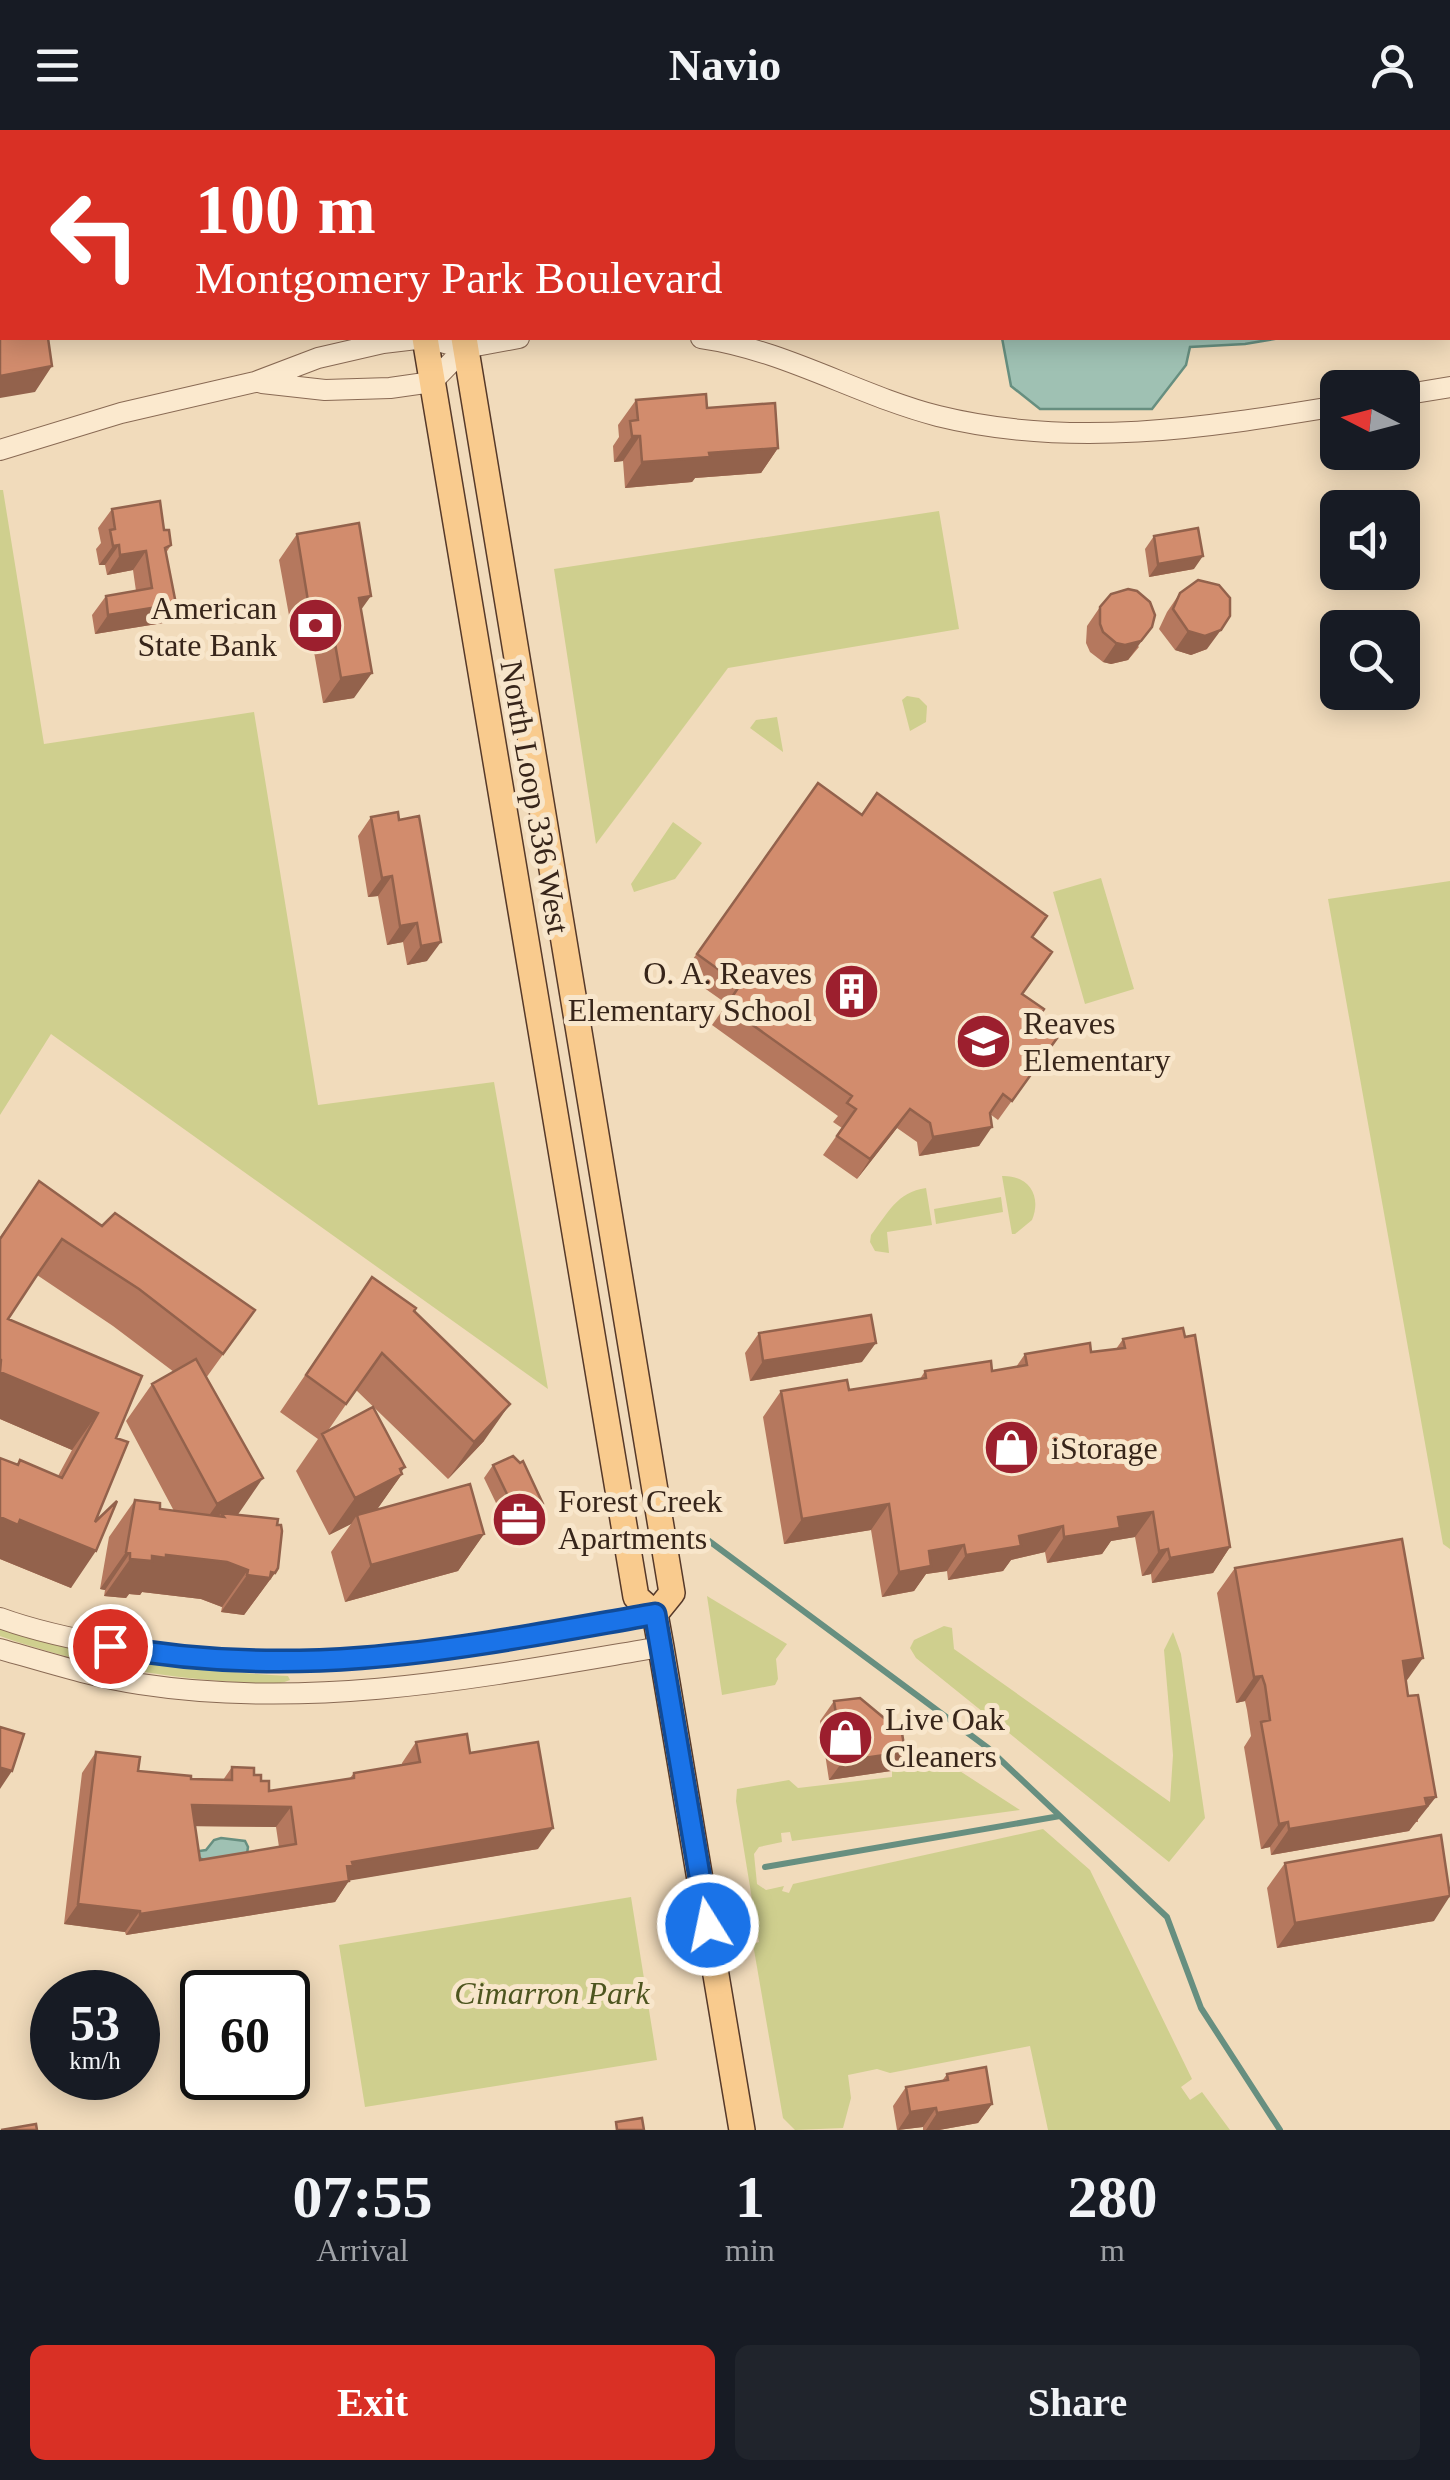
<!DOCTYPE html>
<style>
:root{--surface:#171b24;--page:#20242c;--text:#f1f3f6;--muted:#9ea1a6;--accent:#d93025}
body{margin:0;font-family:"Times New Roman",serif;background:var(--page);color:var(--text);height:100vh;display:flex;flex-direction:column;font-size:38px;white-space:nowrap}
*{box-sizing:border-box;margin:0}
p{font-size:32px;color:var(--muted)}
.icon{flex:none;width:55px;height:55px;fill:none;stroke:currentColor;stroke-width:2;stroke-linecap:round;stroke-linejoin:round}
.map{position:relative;height:2000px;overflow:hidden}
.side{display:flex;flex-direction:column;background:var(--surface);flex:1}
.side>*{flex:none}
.top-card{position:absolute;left:0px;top:0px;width:1450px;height:210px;box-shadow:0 5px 25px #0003;background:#d93025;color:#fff;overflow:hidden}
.needle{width:65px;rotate:276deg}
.buttons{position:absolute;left:1320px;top:240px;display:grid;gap:20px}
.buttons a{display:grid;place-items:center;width:100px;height:100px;border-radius:15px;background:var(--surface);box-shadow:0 5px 25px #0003;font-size:50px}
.speed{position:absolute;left:30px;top:1840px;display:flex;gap:20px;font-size:50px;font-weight:700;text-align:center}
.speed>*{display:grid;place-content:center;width:130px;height:130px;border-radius:50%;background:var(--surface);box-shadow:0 5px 25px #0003;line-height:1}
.speed small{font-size:25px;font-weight:400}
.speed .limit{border:5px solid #111;border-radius:15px;background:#fff;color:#111}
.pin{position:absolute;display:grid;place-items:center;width:85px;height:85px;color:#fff;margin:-42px;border:5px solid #fff;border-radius:50%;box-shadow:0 2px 10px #0007}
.me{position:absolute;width:110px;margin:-55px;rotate:350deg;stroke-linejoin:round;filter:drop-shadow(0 0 8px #0008)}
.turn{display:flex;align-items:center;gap:35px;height:210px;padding:0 30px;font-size:45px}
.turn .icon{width:130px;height:130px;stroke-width:2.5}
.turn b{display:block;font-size:70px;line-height:85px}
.eta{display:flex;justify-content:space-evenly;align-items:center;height:170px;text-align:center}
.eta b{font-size:60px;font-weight:700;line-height:70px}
.primary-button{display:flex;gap:20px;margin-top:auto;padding:20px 30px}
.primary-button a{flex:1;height:115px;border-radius:15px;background:var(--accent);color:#fff;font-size:40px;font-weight:700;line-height:115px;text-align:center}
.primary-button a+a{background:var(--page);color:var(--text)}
header{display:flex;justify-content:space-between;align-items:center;height:130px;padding:0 30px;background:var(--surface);font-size:45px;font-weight:700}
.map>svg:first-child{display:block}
.green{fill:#cfcf8e}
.water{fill:#9fc1b3;stroke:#678f80;stroke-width:2.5}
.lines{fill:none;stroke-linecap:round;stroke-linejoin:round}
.stream{stroke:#678f80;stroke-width:6}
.minor-casing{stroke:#896a54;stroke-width:22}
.major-casing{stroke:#563929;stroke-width:28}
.minor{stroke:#fbe9ce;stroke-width:20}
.major{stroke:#f9cb8e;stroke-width:25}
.wall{fill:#b5785e;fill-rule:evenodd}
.shaded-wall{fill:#93624c}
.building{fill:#d28c6d;stroke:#93624c;stroke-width:2.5;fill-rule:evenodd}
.route-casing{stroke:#114b97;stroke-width:25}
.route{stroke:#1a73e8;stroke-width:18}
.labels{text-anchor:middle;stroke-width:10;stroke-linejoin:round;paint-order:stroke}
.poi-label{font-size:32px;fill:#37251a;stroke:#f8e6cb;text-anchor:start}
.street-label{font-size:32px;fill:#37251a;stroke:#f8e6cb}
.park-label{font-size:32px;font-style:italic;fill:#4d551f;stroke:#f8e6cb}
</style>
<header><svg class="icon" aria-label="menu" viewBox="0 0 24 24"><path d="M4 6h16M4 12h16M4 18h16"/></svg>Navio<svg class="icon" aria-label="person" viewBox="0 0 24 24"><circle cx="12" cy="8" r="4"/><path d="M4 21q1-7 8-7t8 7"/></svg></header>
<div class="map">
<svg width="1450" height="2000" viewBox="0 0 1450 2000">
<rect width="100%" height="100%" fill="#f1dbbb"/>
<!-- green -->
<path class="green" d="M0,360h3l41,254 210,-32 64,393 176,-23 54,307 -497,-355 -51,81z
M939,381l20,118 -231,39 -132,176 -42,-275z
M907,566l12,2 8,8 -1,16 -16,9 -8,-31z
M777,587l6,34v1l-33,-24 6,-8z
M673,692l29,21 -27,36 -41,13 -3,-8z
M1101,748l33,111 -49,15 -32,-112z
M1450,751v668l-7,-5 -115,-645z
M1002,1046c27,-1 40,20 30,44l-17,14h-3z
M926,1058l6,37 -45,7 2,21 -14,-2 -5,-9 1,-7c17,-22 26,-43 55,-47z
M1001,1067l2,15 -67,12 -2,-15z
M707,1466l80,48 -11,15 2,20 -3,6 -53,10z
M0,1494c97,27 187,47 288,52l2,4c-16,7 -36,3 -54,2 -80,-5 -160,-19 -236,-46z
M944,1496l8,2 2,21 216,153 3,-47 -9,-105 9,-18 8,22 24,164 -36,44 -253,-204 -6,-10 4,-8z
M932,1623l88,57 -228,31 -2,-9 -9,1 1,9 -23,5 -5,7 3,30 9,6 18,-4 -2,5 7,2 4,-9 250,-55 47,41 102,209 -11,8 9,13 12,-8 28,38h-182l-18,-84 -140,27 -13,-4 -29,6 3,23 -8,30 -48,2 -12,-12 -30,-174 6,-2 -23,-141 1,-12 52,-9 9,8 94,-11v-8l33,-6z
M631,1767l26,163 -292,47 -26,-162z"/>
<!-- water -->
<path class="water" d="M1019,0h369v2h-381z
M1002,208h278l-35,6 -55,3 -4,18 -34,44h-112l-29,-23z
M221,1708l24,3 3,6 -1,7 -36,9 -12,-5v-7l7,-1 8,-10z"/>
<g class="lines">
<!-- stream -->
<path class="stream" d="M701,1405l287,213 179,169 34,91 79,122
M765,1737l295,-51"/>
<defs>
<path id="minor" d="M701,208c84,12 156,57 237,78 133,33 267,12 400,-10
M262,253l63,7 65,-2 42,-6 33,-34
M1402,265l48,-8
M0,320l121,-37 134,-31 63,-24 65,-15 42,-5 40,10 54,-10
M0,1488c38,14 78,22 118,29 185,34 355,-1 537,-33
M0,1519c46,13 93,28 140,35 176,27 348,-8 521,-37"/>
<path id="major" d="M390,0v2
M428,0l1,2
M425,208l211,1259 19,17 6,33 81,483
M464,208l208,1255 -17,21"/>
</defs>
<!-- minor casing -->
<use href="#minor" class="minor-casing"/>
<!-- major casing -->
<use href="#major" class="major-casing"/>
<!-- minor -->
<use href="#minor" class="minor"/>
<!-- major -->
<use href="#major" class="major"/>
</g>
<!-- wall -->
<path class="wall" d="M636,270l71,8 71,40 -17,25 -66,5 -3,4 -67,6 -2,-27 -9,1 -1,-16 6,-9 -1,-12z
M112,379l52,21 7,15 -5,8 10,51 -13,19 -68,11 -3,-19 14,-19 30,-5 -3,-21 -26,5 -2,-10h-6l-3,-16 5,-6 -3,-15z
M297,404l64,76 -7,88 -31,5 -13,-74 -18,3 -13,-72z
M1154,406l40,33 -45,8 -4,-28z
M1180,463l27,56 -16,6 -16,-5 -16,-21 8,-17z
M1100,477l39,40 -11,13 -17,4 -8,-2 -13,-10 -4,-9 1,-17z
M818,653l214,154 -10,57 16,24 22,16 -62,86 -8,-6 -11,32 -60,10 -2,-14 -20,-14 -40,51 -34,-24 19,-27 -9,-6 5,-6 -126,-91 15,-21 -44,-31z
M398,682l29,149 -20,4 -4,-23 -16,3 -9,-49 -10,1 -10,-61 13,-19z
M39,1051l63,45 153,84 -49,68 32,136 37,59 -31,42 -23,-3 1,-5 -21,-8 -59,-7 -2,3 -11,-1 -3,4 -22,-2 1,-6 -5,-1 9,-52 26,-37 25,9 14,2 -48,-90 26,-37 22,-12 -61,-46 -76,-51 -29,44 108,119 -21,84 -24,66 -71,-29v-101l17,6 3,-4 38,16 14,-26 -72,-31v-182z
M372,1147l42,34 70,130 -36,38 -92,-89 -29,42 74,40 1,2 -25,35 107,25 -26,37 -113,31 -14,-50 20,-28 -22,11 -33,-64 22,-32 -38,-27z
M759,1203l103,29 -112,19 -5,-28z
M1123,1209l107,208 -17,26 -61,10 -1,-9 -9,2 -7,-39 -24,4 -9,13 -55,9 -2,-11 -34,8 -8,11 -55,9 -1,-9 -21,3 -12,17 -32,6 -11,-67 -87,14 -21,-127 18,-26 68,-1 71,-11 5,-8h67l24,-4 9,-13 66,-2 25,-3z
M493,1335l48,48 -9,13 -16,7 -3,-5 -4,2 -25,-52z
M1235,1438l171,114 12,140h-3l-6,9 -138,24 -1,-8 -9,2 -17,-102 7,-11 -4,-26 -2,-9 -9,2 -19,-110z
M834,1571l71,51 -14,19 -62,9 -9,-59z
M416,1612l54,11 68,96 -189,31 -14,22 -209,33 -1,-3 -61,-8 18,-151 14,-21 42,19 53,8 32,1 9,-13 22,8 7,6 8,10 81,-13 4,-5 48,-8v-2zM195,1696l81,1 3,20 -79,13z
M1285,1733l149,58 -157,27 -10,-60z
M947,1944l45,30 -14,19 -39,7h-16v-3l-26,3 -4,-24 13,-19 36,-6z"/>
<!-- shaded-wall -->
<path class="shaded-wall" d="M52,236l-17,26 -35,6v-22z
M632,306h8l-17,25 -9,1z
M778,318l-17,25 -66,5 -3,4 -67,6 17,-26 67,-9z
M119,415l-14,20h-6l14,-19z
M146,421l-13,19 -26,5 13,-20z
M1203,426l-9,13 -45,8 9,-13z
M371,466l-18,25 6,-23z
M328,473l-18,26 -18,3 17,-25z
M176,474l-13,19 -68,11 13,-19z
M1152,497l-24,33 -17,4 -8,-2 13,-19z
M1221,500l-14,19 -16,6 -16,-5 13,-19z
M372,543l-18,25 -31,5 18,-25z
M392,746l-14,20 -10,1 14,-19z
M417,793l-14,19 -16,3 13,-19z
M441,812l-14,19 -20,4 14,-19z
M910,979l-13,19 -40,51 13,-20z
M992,997l-13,19 -60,10 14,-19z
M876,1213l-14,19 -112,19 13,-20z
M0,1242l98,41 -26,37 -72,-31z
M510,1274l-26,37 -36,38 26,-37z
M405,1337l-6,8 3,-1 -26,37 -19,4 -6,9 -22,11 26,-37z
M263,1348l-26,38 -13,1 -3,-4 -13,18 -17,10 26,-37z
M889,1374l-18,26 -87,14 18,-25z
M1153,1382l-18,25 -24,4 -9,13 -55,9 17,-26 54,-20z
M541,1383l-9,13 -16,7 9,-13z
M0,1387l20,3 76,31 -25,37 -71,-29z
M1063,1396l-18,26 -34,8 -8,11 -55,9 18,-25 53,-19z
M484,1404l-26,37 -113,31 26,-37z
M964,1415l-17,26 -21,3 -12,17 -32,6 17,-25 30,-21z
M1230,1417l-17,26 -61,10 18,-25z
M1168,1419l-17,25 -9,2 17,-25z
M126,1422l4,1 -25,37 -5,-1z
M166,1425l61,7 21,8 -26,37 -21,-8 -59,-7 -2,3 -11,-1 -3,4 -22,-2 26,-37z
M271,1442l4,1 -31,42 -23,-3 26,-37z
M1423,1528l-18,25 -2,-22z
M1262,1546l-17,25 -9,2 18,-26z
M905,1622l-14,19 -62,9 14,-19z
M2,1638l10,3 -12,18v-17z
M1436,1667l-27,34 -138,24 18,-26z
M192,1675l99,2 -15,20 -99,-1z
M1288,1692l-18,25 -9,2 18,-25z
M553,1698l-15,21 -197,33 8,-1 -14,21 -209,33 14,-21 207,-48 5,-4z
M1450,1766l-16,25 -157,27 18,-25z
M78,1774l62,7 -15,21 -61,-8z
M992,1974l-14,19 -39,7h-13l11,-17z
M936,1978l-13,19 -25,3 12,-18z"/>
<!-- building -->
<path class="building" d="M0,0h12l1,2h-11v206h46l4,28 -52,10z
M706,264l1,14 68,-5 3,45 -69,5 1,4 -68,5 -2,-26h-8l-2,-15 8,-1 -2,-20z
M160,371l4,29h5l2,15 -6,3 11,56 -68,11 -2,-19 46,-8 -6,-37 -26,4 -1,-10 -6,1 -3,-16 5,-1 -3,-20z
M359,393l12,73 -12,2 13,75 -31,5 -13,-75 -19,4 -12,-73z
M1198,398l5,28 -45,8 -4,-28z
M1198,450l21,5 11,13v18l-9,14 -16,6 -17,-5 -15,-22 7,-16z
M1128,459l9,2 13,11 5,13 -3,12 -11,14 -16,4 -9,-2 -13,-11 -3,-8v-17l11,-13z
M818,653l44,32 15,-22 170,123 -15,21 20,15 -30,42 22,15 -6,9 22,16 -48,67 -9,-7 -13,19 2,14 -59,10 -3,-14 -20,-14 -40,50 -33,-23 19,-27 -9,-6 5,-7 -126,-90 14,-21 -43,-31z
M398,682l1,8 20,-4 22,126 -20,4 -4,-23 -17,3 -8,-50 -10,2 -11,-61z
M39,1051l63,45 13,-13 140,97 -32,44 -84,-65 -77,-50 -25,36 -29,44 134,57 -26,62 12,4 -33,80 22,-21 -21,50 -76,-31 -2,5 -18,-8v-59l18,7 2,-5 42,18 36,-65 -98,-41 1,-12 -1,-1v-120z
M372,1147l44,31 -2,3 96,93 -36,38 -92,-89 -36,51 -40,-29z
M871,1185l5,28 -113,18 -4,-28z
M1183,1198l2,9 10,-2 35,212 -60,11 -2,-9 -9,2 -6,-39 -35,5 2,11 -56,9 -1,-11 -44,10 2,10 -55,9 -2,-10 -35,6 2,15 -32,6 -10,-68 -87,15 -21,-128 66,-11 2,10 77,-12 -1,-7 66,-10 1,10 35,-6 -2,-11 65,-11 1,9 34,-4 -2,-9z
M196,1229l67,119 -46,26 -65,-120z
M373,1277l32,60 -5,2 2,5 -47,24 -33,-64z
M513,1326l7,7 3,-2 20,43 -2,9 -16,7 -3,-5 -4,2 -25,-52z
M470,1354l14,50 -113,31 -14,-50z
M135,1370l25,3v6l64,8 -3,-4 57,6 -1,6h4l1,6 -4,37 -3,5 -4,-1 -1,6 -23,-3 1,-5 -21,-8 -61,-7v3l-14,-2v5l-22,-2v-6l-4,-1z
M1402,1409l21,119 -20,3 5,35 10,-1 18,102 -11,1 2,8 -138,23 -1,-7 -9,2 -18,-102 9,-2 -5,-35 -3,-9 -8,1 -19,-109z
M860,1568l42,35 3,19 -62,9 -9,-60z
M0,1597l24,7 -12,37 -10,-3 -2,15z
M467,1604l3,19 68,-11 15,86 -201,34 1,3 -6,1 2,15 -209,33v-3l-62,-7 18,-152 44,5 -2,14 53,5v3l41,1v-13l22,1v7h7v6h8v10l85,-13v-5l66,-11 -4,-20zM192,1675l99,2 5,37 -96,16z
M1441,1705l9,61 -155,27 -10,-60z
M986,1937l6,37 -55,9 -1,-5 -26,4 -4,-25 42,-7 -1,-6z
M642,1988l2,12h-27l-1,-8z
M36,1994l1,6h-36z"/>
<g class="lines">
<defs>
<path id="route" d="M110,1516c195,36 355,1 545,-32l53,311"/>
</defs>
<!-- route casing -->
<use href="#route" class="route-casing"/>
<!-- route -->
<use href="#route" class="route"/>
</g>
<!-- icons -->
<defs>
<symbol id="bank-disc" viewBox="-11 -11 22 22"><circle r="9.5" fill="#9c1f2e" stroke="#f8e6cb"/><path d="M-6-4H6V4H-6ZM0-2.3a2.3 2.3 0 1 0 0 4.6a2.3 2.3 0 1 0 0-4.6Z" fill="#fff"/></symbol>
<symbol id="building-disc" viewBox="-11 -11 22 22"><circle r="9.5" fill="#9c1f2e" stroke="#f8e6cb"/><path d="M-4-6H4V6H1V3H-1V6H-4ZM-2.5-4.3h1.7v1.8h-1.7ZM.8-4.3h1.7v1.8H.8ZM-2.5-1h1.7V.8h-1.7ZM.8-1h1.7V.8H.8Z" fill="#fff"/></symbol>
<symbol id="school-disc" viewBox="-11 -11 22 22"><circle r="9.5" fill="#9c1f2e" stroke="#f8e6cb"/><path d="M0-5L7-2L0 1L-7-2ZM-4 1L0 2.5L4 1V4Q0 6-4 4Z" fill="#fff"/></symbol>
<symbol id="shop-disc" viewBox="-11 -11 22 22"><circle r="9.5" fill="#9c1f2e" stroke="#f8e6cb"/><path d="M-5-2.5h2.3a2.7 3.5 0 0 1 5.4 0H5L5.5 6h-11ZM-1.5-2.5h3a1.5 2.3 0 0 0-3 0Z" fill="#fff"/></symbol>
<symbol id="office-disc" viewBox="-11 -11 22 22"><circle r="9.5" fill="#9c1f2e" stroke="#f8e6cb"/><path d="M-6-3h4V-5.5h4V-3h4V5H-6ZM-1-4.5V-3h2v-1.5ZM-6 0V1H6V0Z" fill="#fff"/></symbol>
</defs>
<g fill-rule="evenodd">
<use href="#bank-disc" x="284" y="464" width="63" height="63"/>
<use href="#building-disc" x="820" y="830" width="63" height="63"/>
<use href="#school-disc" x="952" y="880" width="63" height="63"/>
<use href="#shop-disc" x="980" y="1286" width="63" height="63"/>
<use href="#office-disc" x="488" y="1358" width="63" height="63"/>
<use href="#shop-disc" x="814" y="1576" width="63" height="63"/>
</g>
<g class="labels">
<!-- poi labels -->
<g class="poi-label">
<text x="277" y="489" text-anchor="end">American<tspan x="277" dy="37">State Bank</tspan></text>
<text x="812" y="854" text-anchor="end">O. A. Reaves<tspan x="812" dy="37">Elementary School</tspan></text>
<text x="1023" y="904">Reaves<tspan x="1023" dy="37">Elementary</tspan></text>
<text x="1051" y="1329">iStorage</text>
<text x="558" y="1382">Forest Creek<tspan x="558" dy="37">Apartments</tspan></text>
<text x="885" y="1600">Live Oak<tspan x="885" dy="37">Cleaners</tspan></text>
</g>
<!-- street labels -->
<g class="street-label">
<text transform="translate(535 667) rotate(80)" y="11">North Loop 336 West</text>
</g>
<!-- park labels -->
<g class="park-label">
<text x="552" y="1874">Cimarron Park</text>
</g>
</g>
</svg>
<div class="buttons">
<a><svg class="needle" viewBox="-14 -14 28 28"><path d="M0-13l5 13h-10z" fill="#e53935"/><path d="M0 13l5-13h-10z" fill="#9ea1a6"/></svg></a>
<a><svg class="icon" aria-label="sound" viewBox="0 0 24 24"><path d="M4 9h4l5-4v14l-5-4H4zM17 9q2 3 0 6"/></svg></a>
<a><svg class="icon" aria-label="search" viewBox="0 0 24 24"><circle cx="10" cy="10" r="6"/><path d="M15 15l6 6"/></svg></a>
</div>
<div class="speed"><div>53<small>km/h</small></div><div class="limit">60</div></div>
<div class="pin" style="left:110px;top:1516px;background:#d93025"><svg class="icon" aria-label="arrive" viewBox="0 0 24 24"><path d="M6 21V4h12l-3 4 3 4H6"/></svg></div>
<svg class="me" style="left:708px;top:1795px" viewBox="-20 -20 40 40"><circle r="17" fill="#1a73e8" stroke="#fff" stroke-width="3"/><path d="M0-11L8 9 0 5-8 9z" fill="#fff"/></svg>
<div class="top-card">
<div class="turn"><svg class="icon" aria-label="left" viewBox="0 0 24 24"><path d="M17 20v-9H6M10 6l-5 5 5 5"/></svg><div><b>100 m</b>Montgomery Park Boulevard</div></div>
</div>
</div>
<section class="side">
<div class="eta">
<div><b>07:55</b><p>Arrival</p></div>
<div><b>1</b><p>min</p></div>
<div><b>280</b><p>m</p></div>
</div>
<div class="primary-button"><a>Exit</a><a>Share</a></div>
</section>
